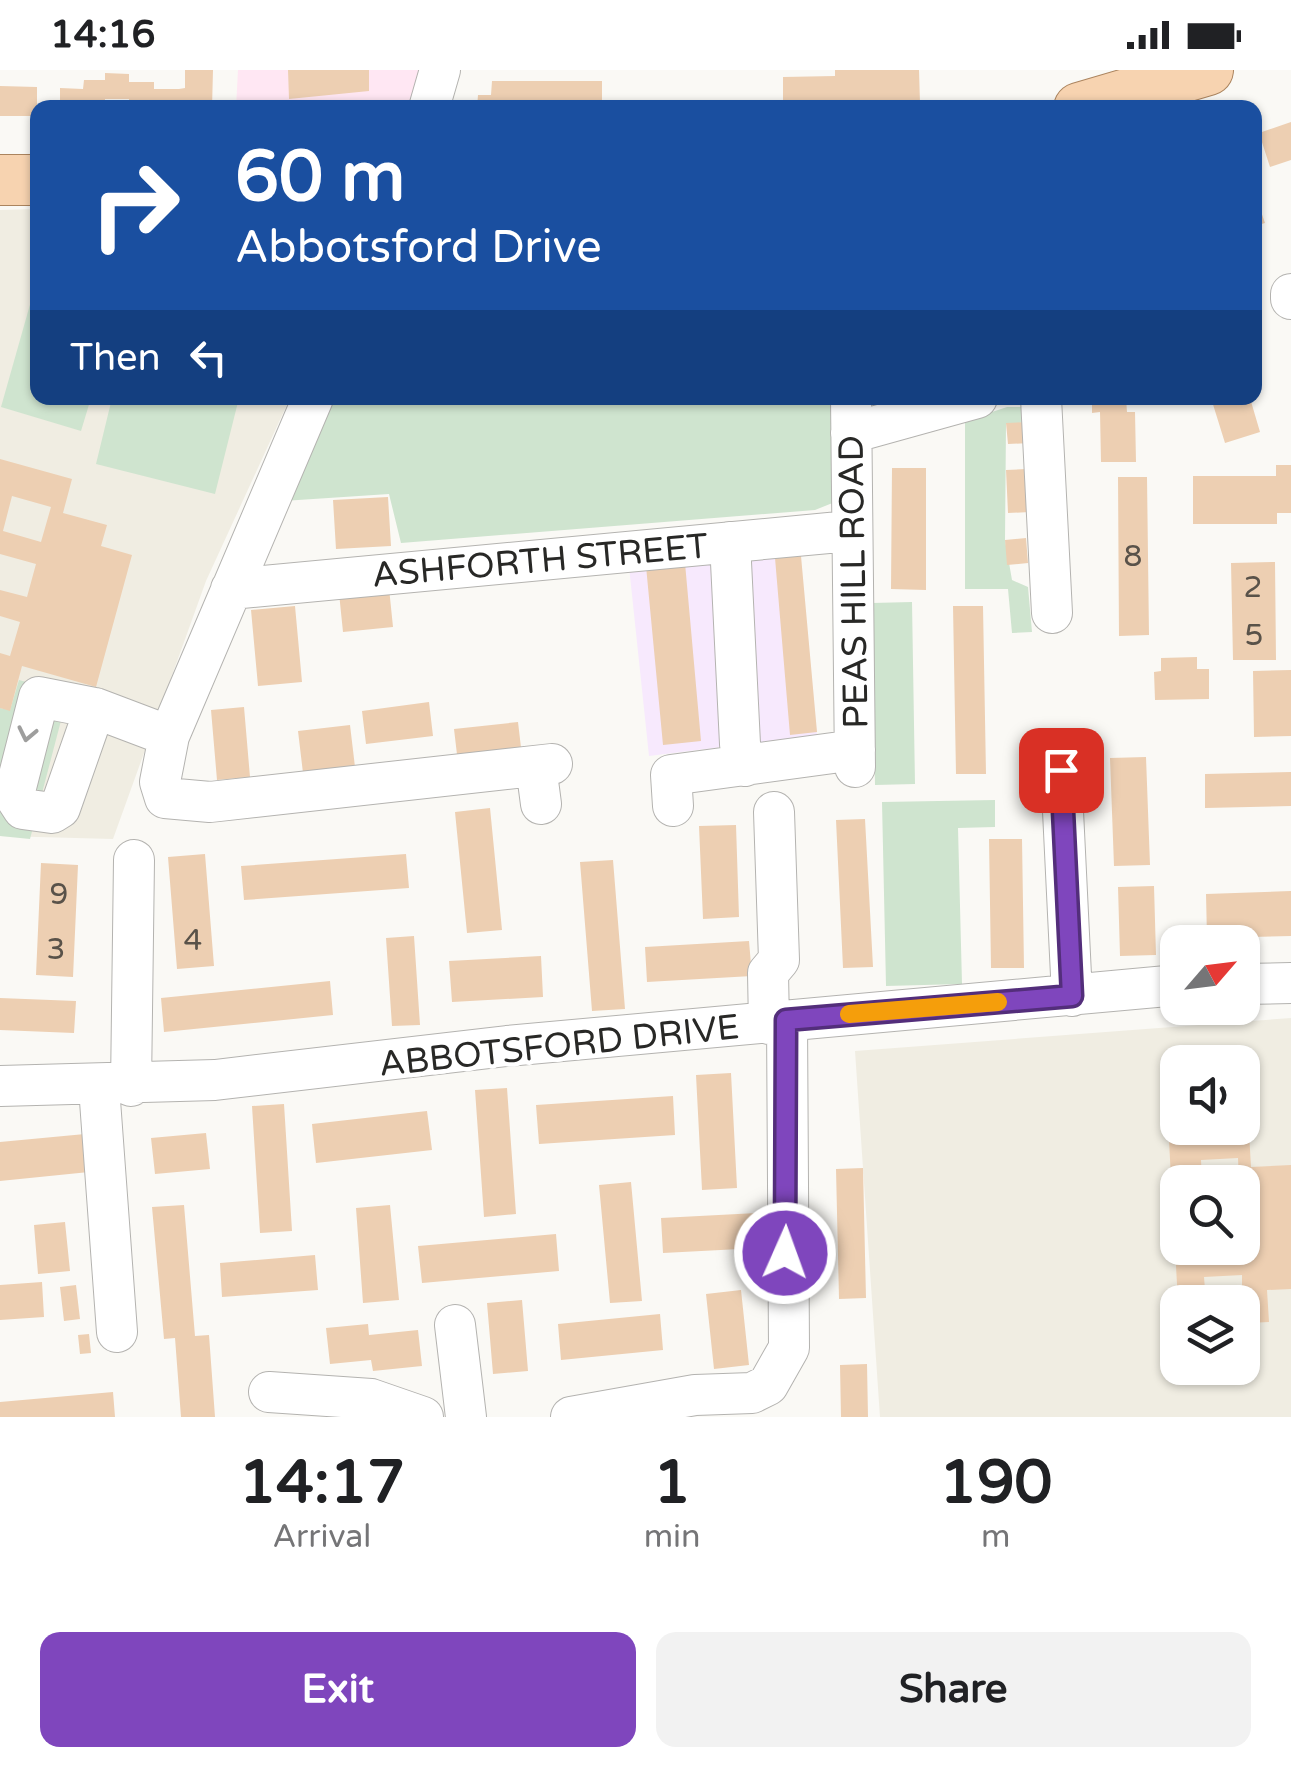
<!DOCTYPE html>
<style>
:root{--surface:#fff;--page:#f2f2f2;--text:#202124;--muted:#757577;--accent:#7f46bd}
body{margin:0;font-family:"Varela Round",sans-serif;background:var(--page);color:var(--text);height:100vh;display:flex;flex-direction:column;font-size:38px;white-space:nowrap}
*{box-sizing:border-box;margin:0}
p{font-size:32px;color:var(--muted)}
.icon{flex:none;width:55px;height:55px;fill:none;stroke:currentColor;stroke-width:2;stroke-linecap:round;stroke-linejoin:round}
.map{position:relative;height:1347px;overflow:hidden}
.details{display:flex;flex-direction:column;background:var(--surface);flex:1}
.details>*{flex:none}
.hud{position:absolute;left:30px;top:30px;width:1232px;height:305px;border-radius:20px;box-shadow:0 2px 8px #0004;background:#1a4fa0;color:#fff;overflow:hidden}
.needle{width:65px;rotate:62deg}
.buttons{position:absolute;left:1160px;top:855px;display:grid;gap:20px}
.buttons a{display:grid;place-items:center;width:100px;height:100px;border-radius:20px;background:var(--surface);box-shadow:0 2px 8px #0004;font-size:50px}
.pin{position:absolute;display:grid;place-items:center;width:85px;height:85px;color:#fff;margin:-42px;border-radius:20px;box-shadow:0 5px 15px #0006}
.me{position:absolute;width:110px;margin:-55px;rotate:2deg;stroke-linejoin:round;filter:drop-shadow(0 0 8px #0008)}
.turn{display:flex;align-items:center;gap:35px;height:210px;padding:0 40px;font-size:45px}
.turn .icon{width:130px;height:130px;stroke-width:2.5}
.turn b{display:block;font-size:70px;line-height:85px}
.then{display:flex;align-items:center;height:95px;padding:0 40px;background:#0003;gap:20px;font-size:38px}
.eta{display:flex;justify-content:space-evenly;align-items:center;height:170px;text-align:center}
.eta b{font-size:60px;font-weight:700;line-height:70px}
.cta{display:flex;gap:20px;margin-top:auto;padding:20px 40px}
.cta a{flex:1;height:115px;border-radius:20px;background:var(--accent);color:#fff;font-size:40px;font-weight:700;line-height:115px;text-align:center}
.cta a+a{background:var(--page);color:var(--text)}
.status{display:flex;justify-content:space-between;align-items:center;height:70px;padding:0 50px;background:var(--surface);direction:ltr}
.status svg{height:28px;fill:currentColor}
.map>svg:first-child{display:block}
.commercial{fill:#ffe7f3}
.industrial{fill:#f7e9fd}
.built{fill:#f0ede2;fill-rule:evenodd}
.green{fill:#cfe4cf}
.building{fill:#edcfb2;fill-rule:evenodd}
.lines{fill:none;stroke-linecap:round;stroke-linejoin:round}
.minor-casing{stroke:#b4b3b0;stroke-width:42}
.major-casing{stroke:#ab845e;stroke-width:52}
.minor{stroke:#fff;stroke-width:40}
.major{stroke:#f7d3b0;stroke-width:50}
.oneway{stroke:#9e9e9d}
.route-casing{stroke:#532e7b;stroke-width:25}
.route{stroke:#7f46bd;stroke-width:18}
.slow{stroke:#f59e0b;stroke-width:18}
.labels{text-anchor:middle;stroke-width:9;stroke-linejoin:round;paint-order:stroke}
.number-label{font-size:30px;fill:#595249}
.street-label{font-size:35px;fill:#282826;stroke:#fff}
</style>
<div class="status"><b>14:16</b><svg viewBox="0 0 49 12"><path d="M0 12V9h3v3zM5 12V6h3v6zM10 12V3h3v9zM15 12V0h3v12zM26 1h20v11H26zM47 4h2v5h-2z"/></svg></div>
<div class="map">
<svg width="1291" height="1347" viewBox="0 0 1291 1347">
<rect width="100%" height="100%" fill="#faf9f5"/>
<!-- commercial -->
<path class="commercial" d="M238,0h183l-10,37 -175,1z"/>
<!-- industrial -->
<path class="industrial" d="M799,476l18,189 -168,21 -21,-199z"/>
<!-- built -->
<path class="built" d="M37,139l1,189h252l-84,183 -93,258 -113,-3v-626z
M1291,948v399h-411l-25,-366zM1178,992h64v66h-64zM1178,1112h64v66h-64zM1178,1232h64v66h-64z"/>
<!-- green -->
<path class="green" d="M31,231l6,2 1,95h53l-10,33 -80,-24z
M112,328h127l-24,96 -119,-30z
M326,328h506l3,104 -20,8 -414,33 -12,-49 -106,7z
M1007,337h14l8,15 -23,2 -1,116 7,40 16,7 4,45 -20,1 -4,-44h-43v-168z
M912,532l3,182 -40,1 -3,-182z
M19,610l49,14 -38,145 -30,-3v-128l10,2z
M995,730v27l-37,1 4,156 -76,2 -4,-184z"/>
<!-- building -->
<path class="building" d="M185,0h28l-1,38h-83v-9h-24v6l-45,3v-20l23,1 1,-9h21v-7l24,1v8h25v7h25l6,-1z
M288,0h81v21l-80,8z
M835,0h84l1,33 -137,5v-31l52,-1z
M492,11h110v27h-125l1,-13h13z
M0,16l37,1v29h-37z
M1291,52v38l-21,7 -11,-34z
M1255,124l10,29 -10,3z
M1092,328h34l1,14h8l1,50h-35l-1,-50 -8,1z
M1211,328h39l10,34 -35,11z
M1029,352l1,21 -22,1 -2,-21z
M0,389l72,20 -9,34 44,12 -6,21 31,9 -36,132 -74,-21 -12,45 -10,-3v-55l10,3 10,-34 -20,-6v-26l27,7 9,-33 -36,-10zM12,426l39,11 -10,35 -38,-11z
M1276,395h15v48h-14v11h-84v-48h83z
M892,398h34v122l-35,-1z
M1026,399l4,43 -22,1 -2,-43z
M1118,407h29l2,158 -30,1z
M388,427l3,49 -55,3 -3,-49z
M1026,468l2,25 -21,2 -2,-25z
M801,486l16,176 -27,3 -15,-177z
M1275,492l1,98h-43l-2,-97z
M685,493l16,178 -38,4 -17,-179z
M389,518l4,39 -50,5 -4,-39z
M295,536l7,76 -44,4 -7,-76z
M953,536h30l3,168h-30z
M1197,587v12h12v30l-54,1 -1,-28 7,-1v-13z
M1291,600v66l-37,1 -1,-66z
M429,632l4,34 -67,8 -4,-33z
M244,637l6,70 -33,3 -6,-70z
M518,652l4,34 -64,7 -4,-34z
M350,655l5,42 -52,6 -5,-42z
M1146,687l4,108 -36,1 -4,-108z
M1291,702v34l-86,2v-34z
M490,738l12,122 -35,3 -12,-121z
M865,749l8,148 -30,1 -7,-148z
M736,755l3,92 -36,2 -4,-93z
M989,769h33l2,129h-33z
M205,784l9,112 -37,3 -9,-112z
M406,784l3,34 -165,12 -3,-34z
M613,790l12,149 -33,2 -12,-149z
M41,793l37,2 -5,112 -37,-2z
M1154,816l2,69 -36,1 -2,-69z
M1291,821v45l-84,2 -1,-44z
M414,866l6,89 -28,1 -6,-88z
M749,871l3,35 -105,6 -2,-35z
M541,886l2,41 -91,5 -3,-41z
M330,911l3,34 -169,17 -3,-34z
M0,928l76,3 -2,32 -74,-3z
M731,1003l6,115 -35,2 -6,-115z
M507,1018l9,126 -32,3 -9,-127z
M673,1026l2,39 -136,9 -3,-39z
M284,1034l8,127 -32,2 -8,-127z
M427,1041l5,39 -116,13 -4,-39z
M1168,1051h10v7h33v6l38,-2 2,35 40,-2v124l-24,1 2,32 -20,1 2,43 -9,1v-92l-38,2 2,25h-28l-3,-54h29v9l38,-2v-73h-3l-1,-24 -37,2 1,22h-24l-4,54z
M206,1063l4,36 -55,5 -4,-36z
M85,1064l4,38 -89,9v-39z
M863,1098l3,130 -27,1 -3,-130z
M631,1112l11,119 -32,2 -11,-118z
M184,1135l11,131 14,-1 6,82h-34l-6,-79 -11,1 -12,-132z
M390,1135l9,95 -36,3 -7,-95z
M757,1143l2,35 -96,5 -2,-35z
M65,1152l5,49 -32,3 -4,-49z
M556,1164l3,37 -137,12 -4,-37z
M315,1185l3,35 -96,7 -2,-34z
M42,1212l2,35 -44,3v-35z
M76,1215l4,34 -16,2 -4,-34z
M741,1220l8,75 -35,4 -8,-75z
M522,1230l6,71 -35,3 -6,-71z
M660,1244l3,36 -102,10 -3,-36z
M368,1254l1,11 49,-5 4,36 -49,5 -2,-11 -41,4 -4,-36z
M89,1264l2,19 -11,1 -2,-19z
M867,1294l1,53h-27l-1,-52z
M113,1322l2,25h-115v-15z"/>
<g class="lines">
<defs>
<path id="minor" d="M429,38l11,-38
M1291,224v5
M313,328l-144,338 -9,46 5,16 45,4 342,-38
M851,328l4,369
M1041,328l11,215
M851,363l126,-35
M730,472l10,202 5,22
M231,519l619,-58
M95,638l-35,100 -8,5 -29,-4 -9,-14 25,-98 56,11 74,28
M536,696l5,38
M1061,700l11,226
M673,736l-2,-31 184,-25
M1242,914l49,-1
M769,954l-1,-51 11,-13 -5,-148
M0,1016l215,-6 292,-34 671,-61
M131,1016l3,-226
M99,1017l18,245
M455,1255l11,92
M269,1322l102,7 52,18
M571,1347l124,-22 57,-2 16,-8 21,-37 -2,-328"/>
<path id="major" d="M1079,38l129,-38
M0,110h38"/>
</defs>
<!-- minor casing -->
<use href="#minor" class="minor-casing"/>
<!-- major casing -->
<use href="#major" class="major-casing"/>
<!-- minor -->
<use href="#minor" class="minor"/>
<!-- major -->
<use href="#major" class="major"/>
</g>
<!-- one-way arrows -->
<defs><path id="oneway-chevron" d="M-2-3.5L2.5 0L-2 3.5" fill="none" stroke-width="1.6" stroke-linecap="round" stroke-linejoin="round" transform="scale(2.5)"/></defs>
<use class="oneway" href="#oneway-chevron" transform="translate(27 664) rotate(102)"/>
<g class="lines">
<defs>
<path id="route" d="M785,1183l1,-233 286,-24 -11,-226"/>
</defs>
<!-- route casing -->
<use href="#route" class="route-casing"/>
<!-- route -->
<use href="#route" class="route"/>
<!-- slow -->
<path class="slow" d="M849,944l149,-12"/>
</g>
<g class="labels">
<!-- number labels -->
<g class="number-label">
<text x="1133" y="496">8</text>
<text x="1253" y="527">2</text>
<text x="1254" y="575">5</text>
<text x="59" y="834">9</text>
<text x="193" y="880">4</text>
<text x="56" y="889">3</text>
</g>
<!-- street labels -->
<g class="street-label">
<text transform="translate(540 490) rotate(-5)" y="12">ASHFORTH STREET</text>
<text transform="translate(853 512) rotate(-91)" y="12">PEAS HILL ROAD</text>
<text transform="translate(559 975) rotate(-6)" y="12">ABBOTSFORD DRIVE</text>
</g>
</g>
</svg>
<div class="buttons">
<a><svg class="needle" viewBox="-14 -14 28 28"><path d="M0-13l5 13h-10z" fill="#e53935"/><path d="M0 13l5-13h-10z" fill="#757577"/></svg></a>
<a><svg class="icon" aria-label="sound" viewBox="0 0 24 24"><path d="M4 9h4l5-4v14l-5-4H4zM17 9q2 3 0 6"/></svg></a>
<a><svg class="icon" aria-label="search" viewBox="0 0 24 24"><circle cx="10" cy="10" r="6"/><path d="M15 15l6 6"/></svg></a>
<a><svg class="icon" aria-label="layers" viewBox="0 0 24 24"><path d="M12 4l9 5-9 5-9-5zM3 14l9 5 9-5"/></svg></a>
</div>
<div class="pin" style="left:1061px;top:700px;background:#d93025"><svg class="icon" aria-label="arrive" viewBox="0 0 24 24"><path d="M6 21V4h12l-3 4 3 4H6"/></svg></div>
<svg class="me" style="left:785px;top:1183px" viewBox="-20 -20 40 40"><circle r="17" fill="#7f46bd" stroke="#fff" stroke-width="3"/><path d="M0-11L8 9 0 5-8 9z" fill="#fff"/></svg>
<div class="hud">
<div class="turn"><svg class="icon" aria-label="right" viewBox="0 0 24 24"><path d="M7 20v-9h11M14 6l5 5-5 5"/></svg><div><b>60 m</b>Abbotsford Drive</div></div>
<div class="then">Then<svg class="icon" aria-label="left" viewBox="0 0 24 24"><path d="M17 20v-9H6M10 6l-5 5 5 5"/></svg></div>
</div>
</div>
<section class="details">
<div class="eta">
<div><b>14:17</b><p>Arrival</p></div>
<div><b>1</b><p>min</p></div>
<div><b>190</b><p>m</p></div>
</div>
<div class="cta"><a>Exit</a><a>Share</a></div>
</section>
